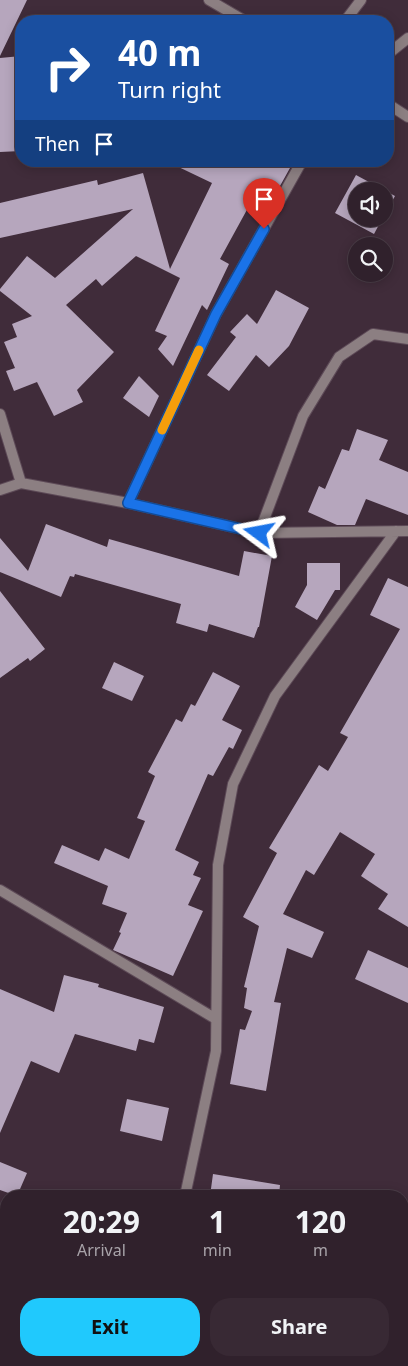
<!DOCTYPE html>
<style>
:root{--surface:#30212c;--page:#382934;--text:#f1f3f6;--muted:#a8a3a9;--line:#4b3e48;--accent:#20c9fd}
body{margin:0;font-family:"Noto Sans",sans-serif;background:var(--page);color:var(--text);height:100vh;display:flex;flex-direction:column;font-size:19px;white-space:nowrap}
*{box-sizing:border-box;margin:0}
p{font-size:16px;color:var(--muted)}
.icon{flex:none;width:28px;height:28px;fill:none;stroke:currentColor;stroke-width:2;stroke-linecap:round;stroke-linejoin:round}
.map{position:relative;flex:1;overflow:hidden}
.side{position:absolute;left:0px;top:1190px;width:409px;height:176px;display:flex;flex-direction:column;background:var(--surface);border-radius:20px 20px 0 0;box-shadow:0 2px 12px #0003,0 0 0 1px var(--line)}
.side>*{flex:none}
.guide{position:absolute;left:15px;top:15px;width:379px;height:152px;border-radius:20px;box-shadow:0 2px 12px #0003,0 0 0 1px var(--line);background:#1a4fa0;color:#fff;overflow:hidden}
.buttons{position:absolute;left:348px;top:182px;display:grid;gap:10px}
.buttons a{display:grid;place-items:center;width:45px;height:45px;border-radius:50%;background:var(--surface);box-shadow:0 2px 12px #0003,0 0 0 1px var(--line);font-size:25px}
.pin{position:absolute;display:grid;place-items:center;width:42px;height:42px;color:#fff;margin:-51px -21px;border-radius:50% 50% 50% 0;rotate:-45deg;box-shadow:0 0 5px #0007}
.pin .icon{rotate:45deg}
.me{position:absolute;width:55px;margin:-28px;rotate:283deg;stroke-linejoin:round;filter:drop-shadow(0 0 4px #0008)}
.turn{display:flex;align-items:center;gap:18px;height:105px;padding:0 20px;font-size:22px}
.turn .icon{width:65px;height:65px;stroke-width:2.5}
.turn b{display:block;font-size:35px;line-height:42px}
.then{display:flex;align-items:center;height:48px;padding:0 20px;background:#0003;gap:10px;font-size:19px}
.eta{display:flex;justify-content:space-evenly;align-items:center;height:85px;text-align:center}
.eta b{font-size:30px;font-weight:700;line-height:35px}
.cta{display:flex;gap:10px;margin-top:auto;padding:10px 20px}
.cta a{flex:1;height:58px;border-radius:20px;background:var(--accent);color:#111;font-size:20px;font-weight:700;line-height:58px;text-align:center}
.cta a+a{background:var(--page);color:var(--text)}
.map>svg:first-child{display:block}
.building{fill:#b6a6bd}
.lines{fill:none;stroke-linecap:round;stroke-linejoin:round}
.minor-casing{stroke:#5d4a57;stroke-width:12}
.minor{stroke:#8c7f82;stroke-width:10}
.route-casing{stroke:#114b97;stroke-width:12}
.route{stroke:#1a73e8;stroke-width:9}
.slow{stroke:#f59e0b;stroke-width:9}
</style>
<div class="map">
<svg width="408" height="1366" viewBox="0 0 408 1366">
<rect width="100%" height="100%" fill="#402c3a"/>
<!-- building -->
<path class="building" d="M0,0h27l-27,56z
M21,56v95l-21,1v-94z
M166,161h112l12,7 -15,27 -15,-9 -40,73 9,5 -22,46 -5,-5 -29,61 -15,-17 9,-13 -12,-5 25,-53 -44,-22 -34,30 -6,-7 -30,26 48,47 -37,38 6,12 -29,14 -17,-34 -23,9 -8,-20 9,-3 -11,-26 13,-5 -5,-13 20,-8 -32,-25v-2l27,-33 28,22 78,-69 -133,29v-35l97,-23 1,5 45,-12 27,96 42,-86z
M356,175l39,21 -11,20v-25h-28v28h26l-8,15 -39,-21z
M276,290l33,18 -20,38 -20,21 -13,-12 -27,36 -22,-16 29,-38 -6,-5 17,-18 10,10z
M139,376l20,20 -10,21 -26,-19z
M357,429l31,11 -9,20 29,12v43l-42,-16 -11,26h-18l-29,-13 11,-26 6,3 17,-40 7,2z
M46,524l61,23 2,-8 130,37 5,-25 28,5 -13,71h-1l-4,11 -45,-14 -2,8 -31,-9 5,-19 -106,-30 -1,3 -4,-1 -9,21 -61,-25v-34l28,33z
M307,563h33v27h-5l-18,30 -22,-13 12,-22z
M388,578l20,9v340l-30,-18 10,-15 -27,-18 14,-22 -35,-22 -26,43 -8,-5 -23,44 41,18 -12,26 -25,-10 -13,54 7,1 -15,88 -36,-7 10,-55 5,1 7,-19 -8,-3 3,-20 -3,-1 15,-61 -16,-9 34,-64 -8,-5 50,-83 9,6 20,-34 -8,-4 60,-104 -30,-14z
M0,591l45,58 -15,12 -2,-3 -28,20z
M114,662l30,14 -12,25 -30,-13z
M213,672l27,14 -18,34 20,10 -9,19 -4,-2 -16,29 -5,-2 -33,76 24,12 -6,13 8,3 -13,27 15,6 -30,65 -60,-26 8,-17 -2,-1 8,-19 -25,-9 6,-18 -54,-23 8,-18 37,16 6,-13 24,11 16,-38 -8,-3 18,-42 -7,-4 28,-53 6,3 9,-18 4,2z
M368,950l40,18v35l-53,-24z
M64,975l35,9 -1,3 66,20 -10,36 -15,-4 -3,12 -61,-17 -16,39 -28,-12 -31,72v-144l54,23z
M127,1099l42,9 -7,33 -42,-10z
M0,1162l27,11 -10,23 -17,-6z
M213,1174l67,11 -1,11h-69z"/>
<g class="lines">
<defs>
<path id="minor" d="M209,0l36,21
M345,21l16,-21
M388,54l20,-16
M388,104l20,13
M0,414l21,69
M0,490l21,-7 107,20 131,30 149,-2
M128,503l88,-189 86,-153
M259,533l44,-117 36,-59 34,-23 35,5
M0,890l216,129
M185,1196l31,-145 2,-186 15,-81 42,-88 121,-165
M402,1232l6,3
M0,1327l6,3
M69,1360l12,6
M134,1366l2,-6"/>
</defs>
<!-- minor casing -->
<use href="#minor" class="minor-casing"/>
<!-- minor -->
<use href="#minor" class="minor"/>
</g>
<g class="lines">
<defs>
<path id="route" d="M259,533l-131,-30 88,-189 48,-85"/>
</defs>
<!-- route casing -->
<use href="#route" class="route-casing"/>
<!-- route -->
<use href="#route" class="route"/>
<!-- slow -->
<path class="slow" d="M162,430l37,-80"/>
</g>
</svg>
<div class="buttons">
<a><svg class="icon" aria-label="sound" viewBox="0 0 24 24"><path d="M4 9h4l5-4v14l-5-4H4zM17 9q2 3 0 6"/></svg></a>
<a><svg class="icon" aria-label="search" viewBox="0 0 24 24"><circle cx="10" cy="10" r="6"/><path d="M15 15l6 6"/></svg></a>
</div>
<div class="pin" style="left:264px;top:229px;background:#d93025"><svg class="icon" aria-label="arrive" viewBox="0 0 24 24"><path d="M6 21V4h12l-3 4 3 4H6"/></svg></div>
<svg class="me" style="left:259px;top:533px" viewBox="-20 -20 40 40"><path d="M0-17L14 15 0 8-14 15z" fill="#1a73e8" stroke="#fff" stroke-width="4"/></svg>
<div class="guide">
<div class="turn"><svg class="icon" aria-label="right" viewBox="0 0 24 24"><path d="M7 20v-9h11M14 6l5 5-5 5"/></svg><div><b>40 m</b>Turn right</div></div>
<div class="then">Then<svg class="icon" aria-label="arrive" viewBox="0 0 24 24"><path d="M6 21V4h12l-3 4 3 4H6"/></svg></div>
</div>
<section class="side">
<div class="eta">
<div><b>20:29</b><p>Arrival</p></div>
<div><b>1</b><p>min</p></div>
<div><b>120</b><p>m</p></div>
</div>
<div class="cta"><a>Exit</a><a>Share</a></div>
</section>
</div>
